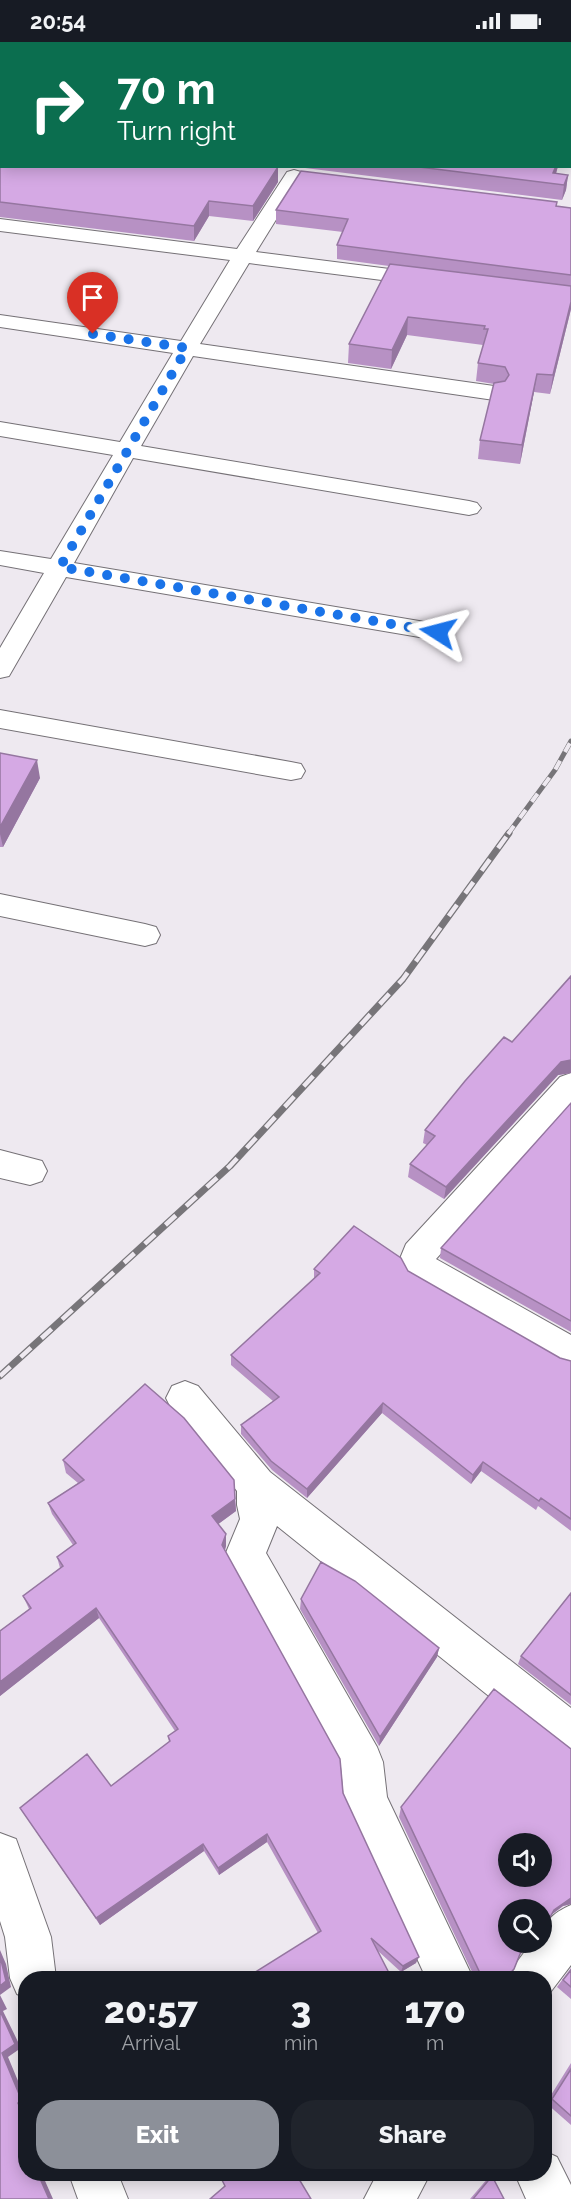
<!DOCTYPE html>
<style>
:root{--surface:#171b24;--page:#20242c;--text:#f1f3f6;--muted:#9ea1a6;--accent:#8c9099}
body{margin:0;font-family:Raleway,sans-serif;background:var(--page);color:var(--text);height:100vh;display:flex;flex-direction:column;font-size:22px;white-space:nowrap}
*{box-sizing:border-box;margin:0}
p{font-size:20px;color:var(--muted)}
.icon{flex:none;width:33px;height:33px;fill:none;stroke:currentColor;stroke-width:2;stroke-linecap:round;stroke-linejoin:round}
.map{position:relative;flex:1;overflow:hidden}
.panel{position:absolute;left:18px;top:1929px;width:534px;height:210px;display:flex;flex-direction:column;background:var(--surface);border-radius:24px;box-shadow:0 3px 15px #0003}
.panel>*{flex:none}
.hud{position:absolute;left:0px;top:0px;width:572px;height:126px;box-shadow:0 3px 15px #0003;background:#0b6e4f;color:#fff;overflow:hidden}
.controls{position:absolute;left:498px;top:1791px;display:grid;gap:12px}
.controls a{display:grid;place-items:center;width:54px;height:54px;border-radius:50%;background:var(--surface);box-shadow:0 3px 15px #0003;font-size:30px}
.pin{position:absolute;display:grid;place-items:center;width:51px;height:51px;color:#fff;margin:-62px -26px;border-radius:50% 50% 50% 0;rotate:-45deg;box-shadow:0 0 6px #0007}
.pin .icon{rotate:45deg}
.me{position:absolute;width:66px;margin:-33px;rotate:279deg;stroke-linejoin:round;filter:drop-shadow(0 0 4px #0008)}
.turn{display:flex;align-items:center;gap:21px;height:126px;padding:0 18px;font-size:27px}
.turn .icon{width:78px;height:78px;stroke-width:2.5}
.turn b{display:block;font-size:42px;line-height:51px}
.eta{display:flex;justify-content:space-evenly;align-items:center;height:102px;text-align:center}
.eta b{font-size:36px;font-weight:800;line-height:42px}
.cta{display:flex;gap:12px;margin-top:auto;padding:12px 18px}
.cta a{flex:1;height:69px;border-radius:24px;background:var(--accent);color:#fff;font-size:24px;font-weight:800;line-height:69px;text-align:center}
.cta a+a{background:var(--page);color:var(--text)}
.status{display:flex;justify-content:space-between;align-items:center;height:42px;padding:0 30px;background:var(--surface);direction:ltr}
.status svg{height:16px;fill:currentColor}
.map>svg:first-child{display:block}
.lines{fill:none;stroke-linecap:round;stroke-linejoin:round}
.stream{fill:#a4c6f4;fill-rule:evenodd}
.minor-casing{stroke:#757176;stroke-width:2}
.minor{fill:#fff;fill-rule:evenodd}
.rail-far1-casing{stroke:#777579;stroke-width:5}
.rail-casing{stroke:#777579;stroke-width:7}
.rail-far1{stroke:#eee9f0;stroke-width:4;stroke-dasharray:10;stroke-linecap:butt}
.rail{stroke:#eee9f0;stroke-width:4.5;stroke-dasharray:14;stroke-linecap:butt}
.wall{fill:#b791c4}
.shaded-wall{fill:#9576a0}
.building{fill:#d5a9e4;stroke:#9576a0;stroke-width:1.5;fill-rule:evenodd}
.route{stroke:#1a73e8;stroke-width:10;stroke-dasharray:0 18}
</style>
<div class="status"><b>20:54</b><svg viewBox="0 0 49 12"><path d="M0 12V9h3v3zM5 12V6h3v6zM10 12V3h3v9zM15 12V0h3v12zM26 1h20v11H26zM47 4h2v5h-2z"/></svg></div>
<div class="map">
<svg width="571" height="2157" viewBox="0 0 571 2157">
<rect width="100%" height="100%" fill="#eee9f0"/>
<g class="lines">
<!-- stream -->
<path class="stream" d="M345,0h11l-1,2z"/>
<defs>
<path id="minor" d="M294,128l7,2 2,4 -47,76 173,22 7,2 3,4 -3,4 -7,2 -180,-23 -49,81 294,42 8,2 3,5 -3,5 -8,2 -301,-44 -52,90 328,55 8,2 4,5 -4,5 -8,2 -336,-57 -59,105 363,61 9,2 4,6 -4,6 -9,2 -371,-63 -57,99 -9,2v-30l44,-75 -44,-8v-14l51,8 62,-104 -113,-19v-14l120,20 53,-89 -173,-26v-12l181,26 49,-81 -230,-29v-12l237,30 50,-77z
M0,668l291,52 10,2 4,7 -4,7 -10,2 -291,-52z
M0,852l145,30 11,3 4,8 -4,8 -11,3 -145,-30z
M571,1031v35l-135,151 135,76v35l-13,-4 -150,-87 -9,-18 7,-17 154,-167z
M0,1108l42,11 5,10 -5,10 -12,4 -30,-7z
M185,1339l13,5 72,86 301,236v48l-15,-6 -279,-224 -11,27 111,194 6,15 4,35 86,181h-47l-82,-178 -3,-33 -116,-212 15,-36 -3,-14v-14l-65,-81 -6,-12 6,-12z
M0,1791l16,6 35,98 5,41h-30v20l-9,-4 -7,-16 -5,-41 -5,-16z
M571,1863v60l-22,29 -5,2v-18h-34l7,-16 15,-20h10c0,-20 11,-29 29,-37z
M544,2109l13,6 14,28v14h-45l-11,-25h29z
M69,2132h49l10,25h-50z
M377,2132h53l-13,25h-53z"/>
</defs>
<!-- minor casing -->
<use href="#minor" class="minor-casing"/>
<!-- minor -->
<use href="#minor" class="minor"/>
<defs>
<path id="rail-far1" d="M508,792l47,-64 16,-29"/>
<path id="rail" d="M0,1334l230,-210 173,-187 106,-146"/>
</defs>
<!-- rail-far1 casing -->
<use href="#rail-far1" class="rail-far1-casing"/>
<!-- rail casing -->
<use href="#rail" class="rail-casing"/>
<!-- rail-far1 -->
<use href="#rail-far1" class="rail-far1"/>
<!-- rail -->
<use href="#rail" class="rail"/>
</g>
<!-- wall -->
<path class="wall" d="M0,0h312l-10,2 -300,122 276,16 -25,39 -44,-5 -15,25 -194,-24z
M289,124h269l-2,8 12,1 -2,15 -4,10z
M557,164l14,2v101l-21,85 -16,-2 -14,72 -42,-5 2,-19 14,-56 -18,-3 2,-18 5,-18 -76,-10 -16,34 -43,-6 1,-19 40,-78 -52,-7v-14l6,-13 -67,-8v-14z
M0,711l40,25 -37,69h-3z
M571,934v97l-13,2 -114,124 -36,-22 2,-13 17,-19 -4,-2 2,-13 87,-88z
M571,1061v229l-131,-74 1,-10z
M314,1227l94,2 152,87 11,3v170l-33,-25 -2,4 -55,-39 -10,13 -89,-71 -75,85 -35,-28 -31,-36v-9l32,-24 -42,-36v-10l83,-76z
M63,1418l171,20 2,31 -18,13 8,10v12l-1,4 118,243 73,170 -15,9 -23,-21 -60,-18 -51,-91 -48,33 -15,-24 -104,74 -80,-117 91,-22 58,-44 -1,-6 7,-5 -76,-113 -99,78v-65l29,-22 -6,-13 37,-28 -3,-11 16,-12 -21,-31 -4,-11 30,-20 -12,-10z
M571,1551v112l-53,-41 3,-8z
M301,1557l138,49 -2,9 -58,89 -79,-137z
M571,1707v155l-8,2 -13,10 -2,5 -2,12 -4,5v-28l-69,68v-4l-74,-157 2,-10z
M571,1926v31l-14,-12z
M571,2021v62l-25,-22z
M492,2134l12,23h-34l18,-21z"/>
<!-- shaded-wall -->
<path class="shaded-wall" d="M0,76h2v15h-2z
M556,124h2l-5,17v-10z
M278,125v15l-25,39v-15z
M568,133l-2,15 -4,10 2,-15z
M209,159v15l-15,25v-15z
M571,260v7l-21,85 3,-19z
M408,275l-1,18 -16,34 1,-19z
M537,332l-3,18 -14,72 2,-19z
M37,718l3,18 -37,69 -3,-13v-7z
M571,1018v13l-13,2 -114,124 2,-12 115,-125z
M383,1361l-1,10 -75,85v-9z
M483,1420l-2,9 -10,13 2,-9z
M235,1457l1,12 -23,17 -1,-12z
M226,1492v12l-3,10 -1,-11z
M96,1566l3,10 -99,78v-14z
M439,1606l-2,9 -58,89 1,-9z
M267,1792v8l-48,33 -1,-7z
M203,1802l1,7 -104,74 -4,-7z
M570,1856h1v6l-8,2 -15,11 6,-7z
M0,1908l6,14 5,23 -11,8 7,14 -4,2 18,37 -13,9 18,43v5l-3,1 3,6v8l-8,-17 -16,-50 -2,-42z
M419,1915l-3,6 -15,9 2,-6z
M38,2132h4l11,25h-4z"/>
<!-- building -->
<path class="building" d="M0,0h302v2h-300v74h-2z
M570,26h1v48l-1,4z
M2,89v35l276,1 -25,39 -44,-5 -15,25 -194,-24v-70z
M411,124h145l-3,7 15,2 -4,10z
M301,129l256,31 -1,4 15,2v67l-234,-30 11,-26 -72,-9z
M390,222l181,22v16l-18,73 -16,-1 -15,71 -42,-5 14,-57 11,-2 4,-6 -4,-8 -27,-4 10,-34h-4l1,-3 -77,-9 -16,33 -43,-6z
M0,711l37,7 -37,67z
M571,934v84l-10,2 -115,125 -36,-23 25,-28 -10,-6 40,-49 39,-44 8,5z
M571,1061v218l-130,-73z
M354,1184l47,32 7,13 152,87 11,3v158l-30,-21 -2,3 -56,-39 -10,13 -90,-72 -76,86 -36,-28 -30,-36 38,-28 -48,-42 89,-82 -6,-4z
M145,1342l39,34 50,62 1,19 -23,17 14,18 -4,11 118,214 3,34 76,164 -16,9 -32,-28 19,37 -6,3h-138l75,-47 -54,-97 -49,34 -15,-24 -107,74 -76,-110 67,-54 24,32 59,-45 -2,-5 10,-7 -82,-121 -96,74v-51l31,-23 -8,-12 40,-30 -6,-9 19,-14 -28,-40 36,-23 -21,-20z
M321,1520l34,19 84,67 -59,89 -79,-138z
M571,1551v102l-50,-39z
M494,1647l77,60v149l-17,12 -6,11 -2,12h-4v-23h-34v32h21l-9,12 -6,15 -8,9h-33l-2,-4 8,-1v-2l-78,-164zM508,1802h34v32h-34z
M0,1914l6,25 -6,5z
M571,1928v17l-8,-7z
M0,1969l15,33 -13,9 20,48 -4,2 8,17v54h12l11,25h-49z
M571,2027v47l-19,-17z
M219,2132h77l15,25h-101l15,-13z
M492,2134l12,23h-31z"/>
<g class="lines">
<!-- route -->
<path class="route" d="M93,292l94,14 -127,219 378,65"/>
</g>
</svg>
<div class="controls">
<a><svg class="icon" aria-label="sound" viewBox="0 0 24 24"><path d="M4 9h4l5-4v14l-5-4H4zM17 9q2 3 0 6"/></svg></a>
<a><svg class="icon" aria-label="search" viewBox="0 0 24 24"><circle cx="10" cy="10" r="6"/><path d="M15 15l6 6"/></svg></a>
</div>
<div class="pin" style="left:93px;top:292px;background:#d93025"><svg class="icon" aria-label="arrive" viewBox="0 0 24 24"><path d="M6 21V4h12l-3 4 3 4H6"/></svg></div>
<svg class="me" style="left:438px;top:590px" viewBox="-20 -20 40 40"><path d="M0-17L14 15 0 8-14 15z" fill="#1a73e8" stroke="#fff" stroke-width="4"/></svg>
<div class="hud">
<div class="turn"><svg class="icon" aria-label="right" viewBox="0 0 24 24"><path d="M7 20v-9h11M14 6l5 5-5 5"/></svg><div><b>70 m</b>Turn right</div></div>
</div>
<section class="panel">
<div class="eta">
<div><b>20:57</b><p>Arrival</p></div>
<div><b>3</b><p>min</p></div>
<div><b>170</b><p>m</p></div>
</div>
<div class="cta"><a>Exit</a><a>Share</a></div>
</section>
</div>
